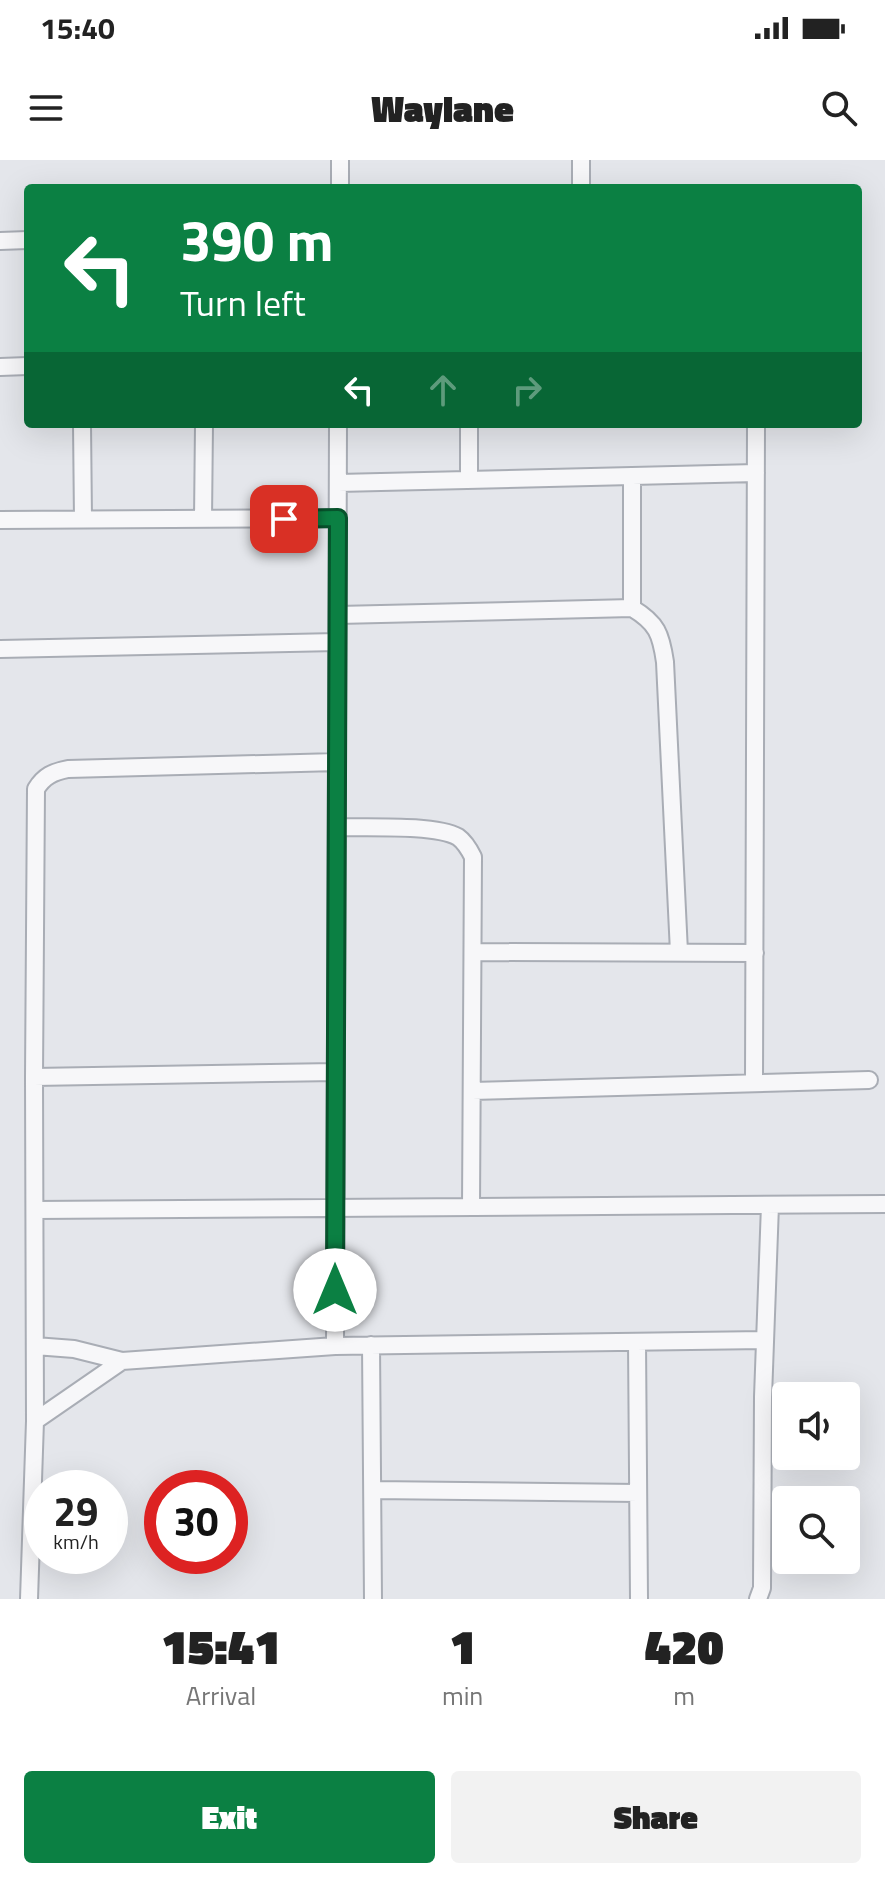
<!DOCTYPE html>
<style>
:root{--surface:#fff;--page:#f2f2f2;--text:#222;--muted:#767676;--accent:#0b8043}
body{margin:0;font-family:"Titillium Web",sans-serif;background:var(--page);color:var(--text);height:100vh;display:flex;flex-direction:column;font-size:30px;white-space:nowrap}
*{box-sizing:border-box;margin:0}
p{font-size:26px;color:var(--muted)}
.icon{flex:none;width:44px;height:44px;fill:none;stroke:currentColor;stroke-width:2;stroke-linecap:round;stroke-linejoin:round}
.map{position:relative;height:1439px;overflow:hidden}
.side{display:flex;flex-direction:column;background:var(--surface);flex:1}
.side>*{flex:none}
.banner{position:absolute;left:24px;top:24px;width:838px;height:244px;border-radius:8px;box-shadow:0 8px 32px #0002;background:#0b8043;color:#fff;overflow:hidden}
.tools{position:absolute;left:772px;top:1222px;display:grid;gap:16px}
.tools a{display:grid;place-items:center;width:88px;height:88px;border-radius:8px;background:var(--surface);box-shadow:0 8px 32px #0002;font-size:40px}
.speed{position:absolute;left:24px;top:1310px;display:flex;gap:16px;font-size:40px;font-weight:700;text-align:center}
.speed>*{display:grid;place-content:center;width:104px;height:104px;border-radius:50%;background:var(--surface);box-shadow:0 8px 32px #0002;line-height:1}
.speed small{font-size:20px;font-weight:400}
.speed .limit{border:12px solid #d22;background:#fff;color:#111}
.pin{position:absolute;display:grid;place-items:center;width:68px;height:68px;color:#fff;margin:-34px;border-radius:16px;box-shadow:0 4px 12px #0006}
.me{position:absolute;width:88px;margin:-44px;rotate:0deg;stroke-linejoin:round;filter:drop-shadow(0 0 6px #0008)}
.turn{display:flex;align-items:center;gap:28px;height:168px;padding:0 24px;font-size:36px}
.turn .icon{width:104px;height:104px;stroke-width:2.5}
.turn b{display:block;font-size:56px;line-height:68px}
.lanes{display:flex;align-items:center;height:76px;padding:0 24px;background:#0003;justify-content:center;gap:40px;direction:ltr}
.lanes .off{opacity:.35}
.eta{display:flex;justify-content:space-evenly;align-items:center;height:136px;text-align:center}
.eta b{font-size:48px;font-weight:800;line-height:56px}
.primary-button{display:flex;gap:16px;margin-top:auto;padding:16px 24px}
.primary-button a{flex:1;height:92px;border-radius:8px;background:var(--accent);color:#fff;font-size:32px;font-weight:800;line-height:92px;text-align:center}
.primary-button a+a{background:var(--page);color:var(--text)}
.status{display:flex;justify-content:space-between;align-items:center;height:56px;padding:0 40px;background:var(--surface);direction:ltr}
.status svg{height:22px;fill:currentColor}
header{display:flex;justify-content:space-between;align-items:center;height:104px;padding:0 24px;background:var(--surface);font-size:36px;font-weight:800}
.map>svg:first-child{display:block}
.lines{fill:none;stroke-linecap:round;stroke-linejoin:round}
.street-casing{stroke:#a9adb5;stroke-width:20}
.street{stroke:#f7f7f9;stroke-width:16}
.route-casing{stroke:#07532c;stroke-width:20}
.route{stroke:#0b8043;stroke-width:14}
</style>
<div class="status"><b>15:40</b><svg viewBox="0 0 49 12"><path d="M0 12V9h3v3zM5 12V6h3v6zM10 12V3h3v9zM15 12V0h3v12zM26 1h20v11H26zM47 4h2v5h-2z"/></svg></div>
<header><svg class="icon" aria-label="menu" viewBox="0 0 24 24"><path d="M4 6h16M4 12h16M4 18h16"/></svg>Waylane<svg class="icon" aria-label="search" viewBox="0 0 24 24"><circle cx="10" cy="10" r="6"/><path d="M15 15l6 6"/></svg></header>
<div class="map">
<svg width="885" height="1439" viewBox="0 0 885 1439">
<rect width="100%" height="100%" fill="#e4e6eb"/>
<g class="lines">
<defs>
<path id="street" d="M581,0v28
M340,28v-28
M0,81l28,-1
M0,207l28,-1
M82,264l1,95
M469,264v56
M632,316v132
M338,323l418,-10
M203,359l1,-95
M0,360l338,-2
M338,455l294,-7c25,15 29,26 33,54l14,290
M0,489l337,-7
M337,667c28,1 98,-3 121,10 7,5 11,12 15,20l-2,350
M473,792l282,1
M34,917l302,-5
M754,921l2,-657
M472,931l397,-11
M35,1050l850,-6
M637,1182l2,257
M371,1185l2,254
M35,1186l39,3 48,12 213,-15 430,-6
M335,1186l3,-922
M35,1261l87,-60
M373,1330l265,3
M29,1439l6,-178 -1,-344 2,-288c8,-13 17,-17 32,-20l269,-7
M758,1439l4,-11 1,-191 7,-192"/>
</defs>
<!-- street casing -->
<use href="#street" class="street-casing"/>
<!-- street -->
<use href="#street" class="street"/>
</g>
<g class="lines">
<defs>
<path id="route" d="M284,359l54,-1 -3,772"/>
</defs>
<!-- route casing -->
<use href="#route" class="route-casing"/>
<!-- route -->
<use href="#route" class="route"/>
</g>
</svg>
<div class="tools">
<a><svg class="icon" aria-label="sound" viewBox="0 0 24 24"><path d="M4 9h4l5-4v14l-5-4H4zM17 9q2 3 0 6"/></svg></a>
<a><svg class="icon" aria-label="search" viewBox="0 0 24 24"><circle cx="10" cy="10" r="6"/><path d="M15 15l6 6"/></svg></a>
</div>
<div class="speed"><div>29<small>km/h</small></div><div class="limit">30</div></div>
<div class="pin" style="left:284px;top:359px;background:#d93025"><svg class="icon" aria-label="arrive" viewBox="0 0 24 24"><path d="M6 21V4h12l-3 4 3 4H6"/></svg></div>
<svg class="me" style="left:335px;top:1130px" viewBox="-20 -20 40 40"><circle r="19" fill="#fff"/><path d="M0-13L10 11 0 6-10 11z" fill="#0b8043"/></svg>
<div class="banner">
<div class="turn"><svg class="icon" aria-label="left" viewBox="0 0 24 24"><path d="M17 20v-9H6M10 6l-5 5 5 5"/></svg><div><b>390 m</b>Turn left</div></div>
<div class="lanes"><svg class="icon" aria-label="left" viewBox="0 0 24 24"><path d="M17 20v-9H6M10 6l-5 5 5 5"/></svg><svg class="icon off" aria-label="ahead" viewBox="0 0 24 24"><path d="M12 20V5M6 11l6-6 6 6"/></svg><svg class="icon off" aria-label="right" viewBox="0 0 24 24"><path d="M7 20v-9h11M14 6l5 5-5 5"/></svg></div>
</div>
</div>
<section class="side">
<div class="eta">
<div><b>15:41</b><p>Arrival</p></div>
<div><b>1</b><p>min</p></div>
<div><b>420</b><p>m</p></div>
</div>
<div class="primary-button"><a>Exit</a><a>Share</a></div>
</section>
